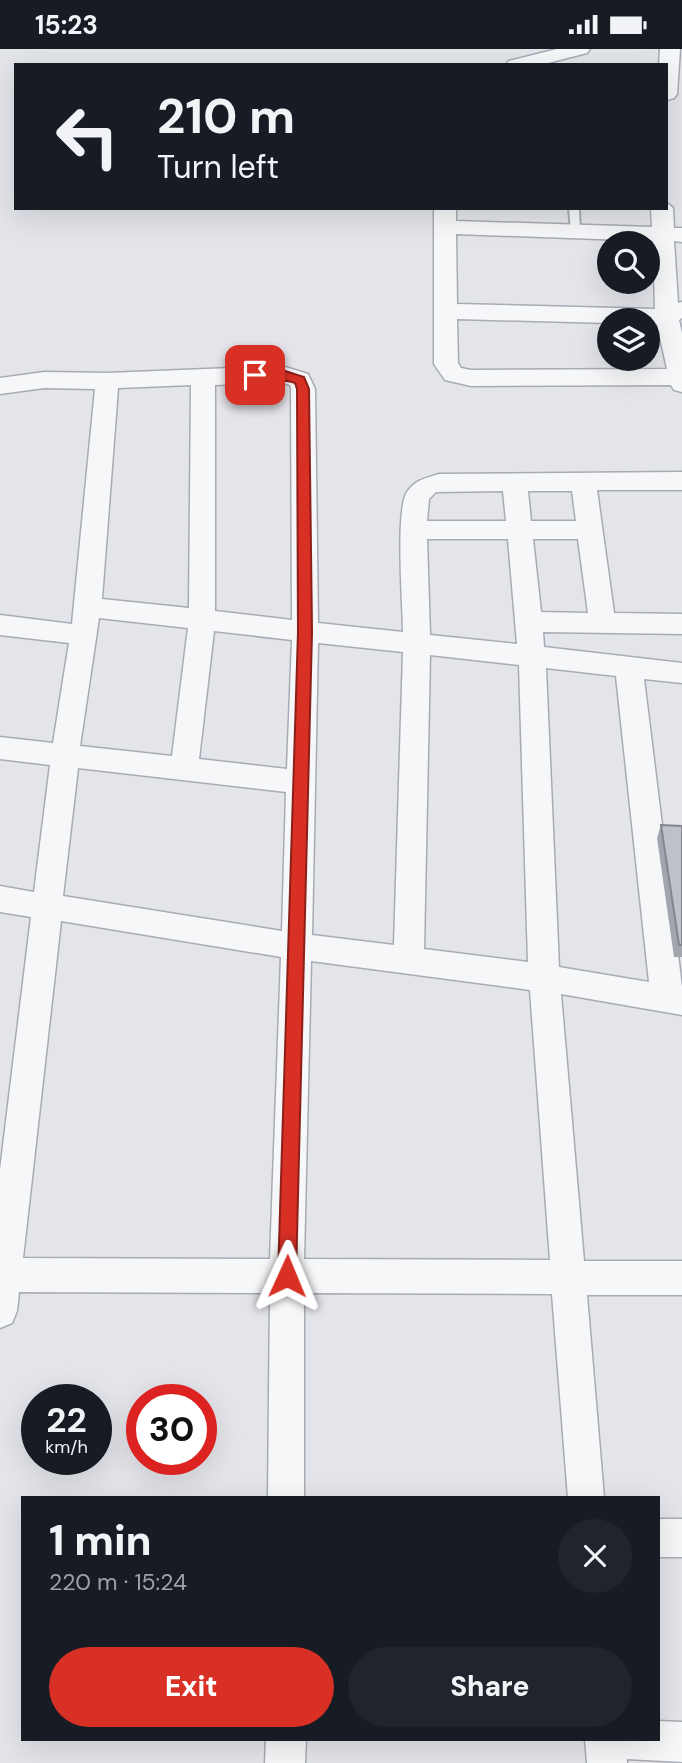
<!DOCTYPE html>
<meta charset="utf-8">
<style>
:root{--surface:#171b24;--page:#20242c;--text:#f1f3f6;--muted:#9ea1a6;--accent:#d93025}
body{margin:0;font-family:"DM Sans",sans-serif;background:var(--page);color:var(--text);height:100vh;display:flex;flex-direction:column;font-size:26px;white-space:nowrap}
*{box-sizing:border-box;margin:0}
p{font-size:23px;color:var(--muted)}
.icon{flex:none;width:38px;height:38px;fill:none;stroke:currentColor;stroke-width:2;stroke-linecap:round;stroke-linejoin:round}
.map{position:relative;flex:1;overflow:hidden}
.sheet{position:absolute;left:21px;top:1447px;width:639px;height:245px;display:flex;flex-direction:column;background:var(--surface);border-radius:0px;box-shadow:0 7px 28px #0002}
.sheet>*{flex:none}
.hud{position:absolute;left:14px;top:14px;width:654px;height:147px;border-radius:0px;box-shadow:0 7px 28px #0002;background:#171b24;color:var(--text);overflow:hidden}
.buttons{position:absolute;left:597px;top:182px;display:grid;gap:14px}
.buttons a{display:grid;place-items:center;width:63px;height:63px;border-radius:50%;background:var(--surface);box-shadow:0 7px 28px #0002;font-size:35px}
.speed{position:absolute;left:21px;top:1335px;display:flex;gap:14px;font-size:35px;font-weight:700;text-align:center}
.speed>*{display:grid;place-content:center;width:91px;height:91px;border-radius:50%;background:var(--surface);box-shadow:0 7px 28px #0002;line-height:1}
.speed small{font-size:18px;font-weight:400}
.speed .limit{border:10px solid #d22;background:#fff;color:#111}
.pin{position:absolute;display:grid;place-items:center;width:60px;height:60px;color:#fff;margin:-30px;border-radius:14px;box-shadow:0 4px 10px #0006}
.me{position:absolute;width:77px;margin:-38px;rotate:1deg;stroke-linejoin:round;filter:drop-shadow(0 0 5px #0008)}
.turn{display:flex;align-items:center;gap:24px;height:147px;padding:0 28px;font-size:32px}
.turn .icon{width:91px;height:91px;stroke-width:2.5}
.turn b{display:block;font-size:49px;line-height:60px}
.round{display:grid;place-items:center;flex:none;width:74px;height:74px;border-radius:37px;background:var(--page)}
.headline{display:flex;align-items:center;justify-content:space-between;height:119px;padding:0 28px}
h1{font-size:42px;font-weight:800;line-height:52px}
.button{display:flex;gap:14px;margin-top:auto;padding:14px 28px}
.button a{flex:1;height:80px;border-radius:42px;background:var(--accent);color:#fff;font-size:28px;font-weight:800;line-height:80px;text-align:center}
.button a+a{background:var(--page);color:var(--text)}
.status{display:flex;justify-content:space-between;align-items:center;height:49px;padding:0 35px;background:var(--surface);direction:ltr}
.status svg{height:19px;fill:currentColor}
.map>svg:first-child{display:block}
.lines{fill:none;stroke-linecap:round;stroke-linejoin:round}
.lane-casing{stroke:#a9abb4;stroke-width:4}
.street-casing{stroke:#a9abb4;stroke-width:3}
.lane{fill:#f6f7f9;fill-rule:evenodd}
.street{fill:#f6f7f9;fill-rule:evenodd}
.wall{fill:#a3a5ae}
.building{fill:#bec0ca;stroke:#85868d;stroke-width:2}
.route{fill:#d93025;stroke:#8d1f18;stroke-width:2}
</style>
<div class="status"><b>15:23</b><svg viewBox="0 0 49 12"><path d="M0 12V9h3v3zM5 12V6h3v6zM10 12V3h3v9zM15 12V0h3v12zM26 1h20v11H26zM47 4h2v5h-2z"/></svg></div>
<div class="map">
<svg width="682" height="1714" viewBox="0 0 682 1714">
<rect width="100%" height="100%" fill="#e4e5ea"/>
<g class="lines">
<defs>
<path id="lane" d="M569,159h10l1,25h-8l-1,-2z"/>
<path id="street" d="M557,0h33l-3,4 -47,12h-34l3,-4z
M660,0h20l-3,45 -3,4 -7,2v-35h-8z
M667,154l6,5 1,20h8v14l-8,-1 4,62 4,-1v16l-3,2 3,13v59l-8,-2 -3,-5 -200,1 -26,-6 -11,-16v-156h22v13l196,6 -1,-19h16zM456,185l197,7 2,68 -198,-5zM457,270l152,4v-3h39v4h9l10,45 -196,1 -10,-2 -3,-5z
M282,317l26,8 7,15 3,234 85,9c0,-26 -8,-122 4,-140 8,-12 19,-14 32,-18l243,-2v18h-85l17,123 68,1v20l-139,-2 1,15 138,16v20l-38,-4 38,308v28l-121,-21 23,267h98v34h-95l17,203h-36l-16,-204 -248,-1v205h-36l2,-205 -251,-1 -2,19 -5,12 -12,5v-158l31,-253 -31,-5v-26l34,6 16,-127 -50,-6v-22l53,6 16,-100 -69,-8v-20l72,9 23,-235 -51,-1 -44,6v-16l44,-6 63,1zM281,333l9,3 1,4 1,231 -77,-9v-226zM191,336l-2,223 -87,-9 16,-211zM503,442l3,30h-79l2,-22 7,-7zM528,442h44l4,30h-45zM427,490h81l9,105 -87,-9zM533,490h45l10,74 -47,-1zM99,569l89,10 -16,128 -92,-10zM214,582l78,9 -5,129 -88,-10zM318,594l85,9 -9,293 -82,-10zM430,606l89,10 9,297 -104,-13zM546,619l70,8 33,306 -90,-15zM78,719l208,24 -4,139 -219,-35zM61,872l220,36 -11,302 -247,-1zM311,912l219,29 20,270 -246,-1z
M658,1470h24v38h-24z
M658,1672l24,1v40l-55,-3v4h-40l-2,-24h73z
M266,1690h40l-1,24h-40z"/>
</defs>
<!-- lane casing -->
<use href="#lane" class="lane-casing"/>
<!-- street casing -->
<use href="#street" class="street-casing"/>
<!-- lane -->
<use href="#lane" class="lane"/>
<!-- street -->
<use href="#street" class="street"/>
</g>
<!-- wall -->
<path class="wall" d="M661,776l21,1v131h-8l-17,-119z"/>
<!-- building -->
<path class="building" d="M661,776l21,1v119h-3z"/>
<!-- route -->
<path class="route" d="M282,321l22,7 5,12 3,243 -16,644 -3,7 -6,2 -7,-2 -2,-7 20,-644 -1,-243 -2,-6c-14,-6 -35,1 -46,-8l6,-4z"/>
</svg>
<div class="buttons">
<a><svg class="icon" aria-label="search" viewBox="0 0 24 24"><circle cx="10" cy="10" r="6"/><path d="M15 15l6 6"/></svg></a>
<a><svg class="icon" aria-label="layers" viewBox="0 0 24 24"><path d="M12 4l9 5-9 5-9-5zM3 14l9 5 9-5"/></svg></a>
</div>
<div class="speed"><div>22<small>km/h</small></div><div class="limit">30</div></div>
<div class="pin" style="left:255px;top:326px;background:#d93025"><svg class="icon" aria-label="arrive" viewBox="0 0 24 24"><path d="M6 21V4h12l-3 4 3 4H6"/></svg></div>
<svg class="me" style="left:287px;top:1227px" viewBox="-20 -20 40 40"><path d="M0-17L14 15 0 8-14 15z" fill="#d93025" stroke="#fff" stroke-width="4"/></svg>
<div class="hud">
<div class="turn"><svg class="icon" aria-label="left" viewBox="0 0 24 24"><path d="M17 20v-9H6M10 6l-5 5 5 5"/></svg><div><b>210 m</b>Turn left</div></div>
</div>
<section class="sheet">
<div class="headline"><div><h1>1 min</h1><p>220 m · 15:24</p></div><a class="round"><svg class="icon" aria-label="close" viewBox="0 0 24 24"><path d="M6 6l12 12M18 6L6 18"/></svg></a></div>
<div class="button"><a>Exit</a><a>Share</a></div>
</section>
</div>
